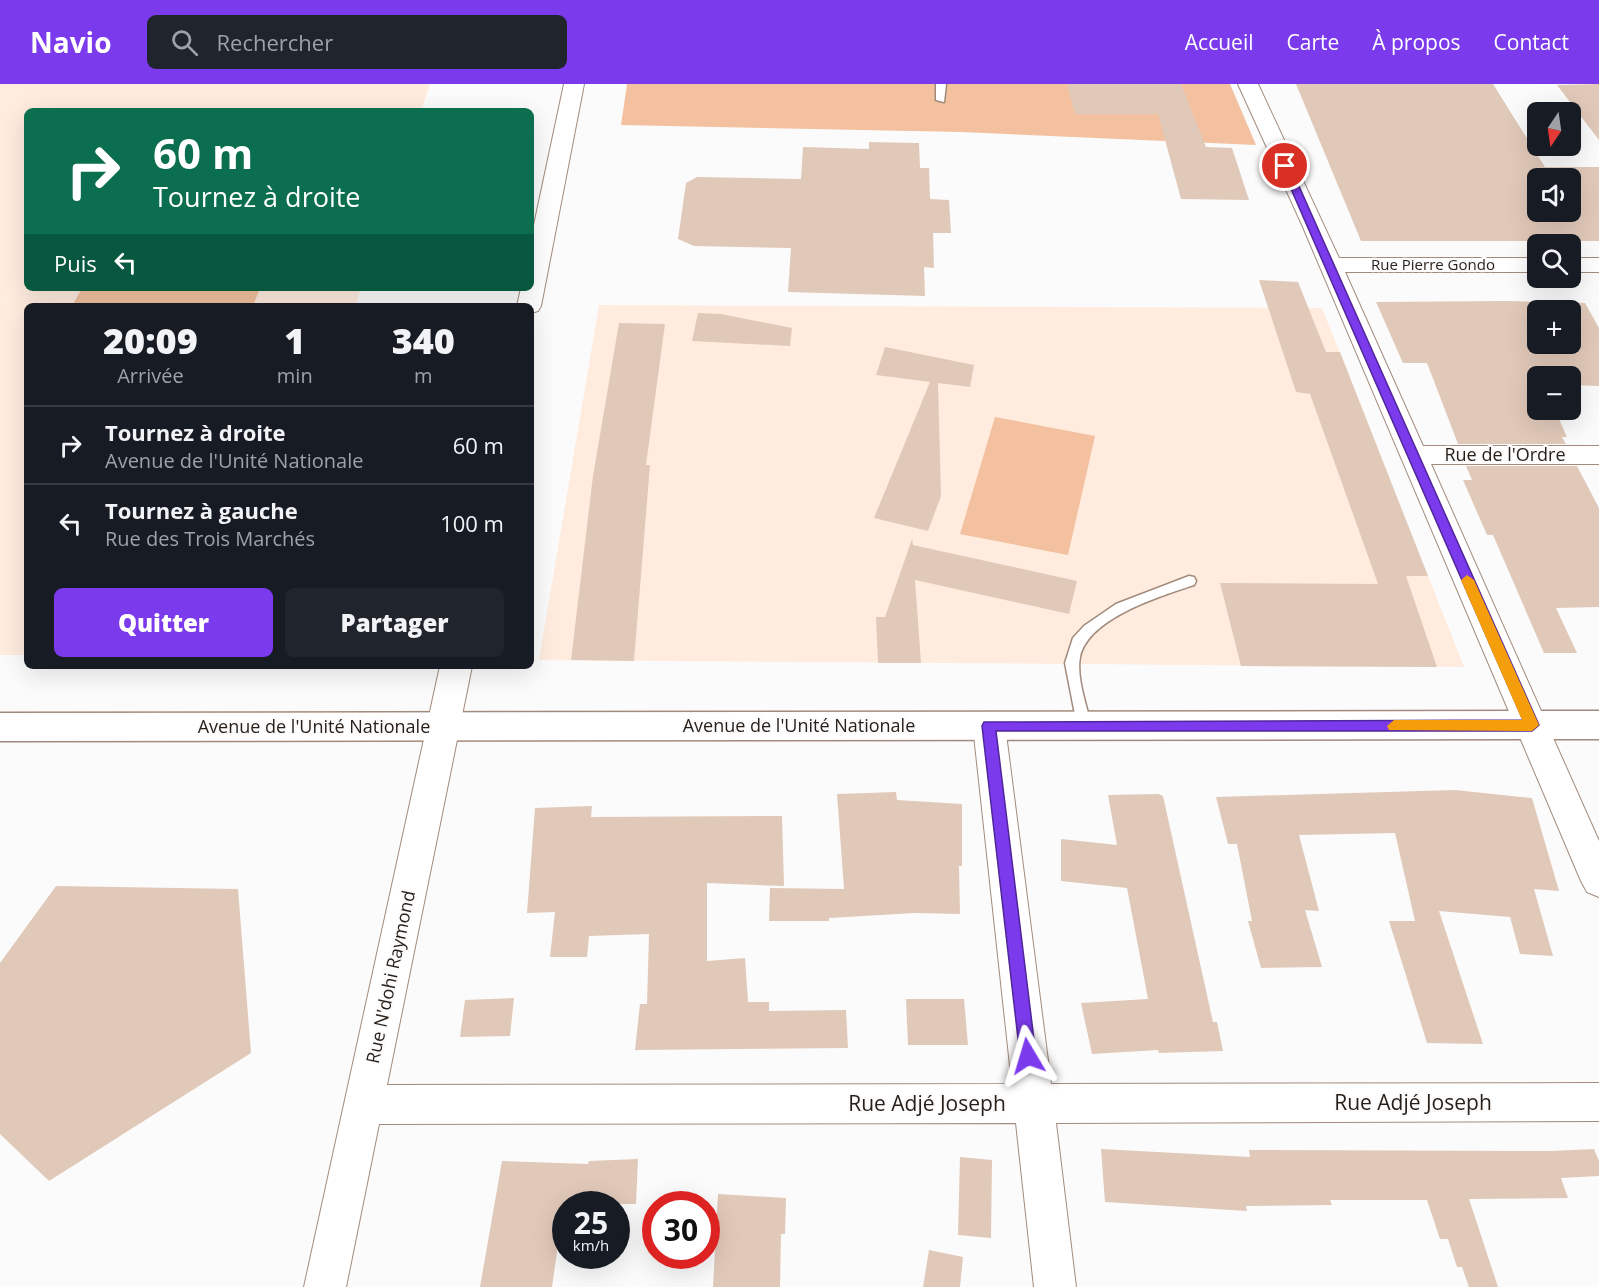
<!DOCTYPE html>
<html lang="fr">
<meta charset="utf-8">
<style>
:root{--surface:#171b24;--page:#20242c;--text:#f1f3f6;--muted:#9ea1a6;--line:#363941;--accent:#7c3aed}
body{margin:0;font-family:"Open Sans",sans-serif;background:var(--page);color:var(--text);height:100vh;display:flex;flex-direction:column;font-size:22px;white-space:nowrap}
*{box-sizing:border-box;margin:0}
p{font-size:20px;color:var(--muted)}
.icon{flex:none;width:33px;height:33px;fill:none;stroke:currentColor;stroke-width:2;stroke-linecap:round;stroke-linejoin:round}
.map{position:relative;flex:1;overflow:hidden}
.sheet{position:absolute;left:24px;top:219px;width:510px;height:366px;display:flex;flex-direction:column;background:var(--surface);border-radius:9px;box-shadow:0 6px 24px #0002}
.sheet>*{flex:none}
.top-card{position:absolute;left:24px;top:24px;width:510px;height:183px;border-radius:9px;box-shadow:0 6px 24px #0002;background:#0b6e4f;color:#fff;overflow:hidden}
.needle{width:39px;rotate:193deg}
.controls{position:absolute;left:1527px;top:18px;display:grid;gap:12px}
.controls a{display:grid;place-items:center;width:54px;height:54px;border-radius:9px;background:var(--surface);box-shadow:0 6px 24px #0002;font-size:30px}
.speed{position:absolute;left:552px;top:1107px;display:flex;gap:12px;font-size:30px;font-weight:700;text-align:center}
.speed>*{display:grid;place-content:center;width:78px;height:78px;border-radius:50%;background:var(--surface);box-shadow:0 6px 24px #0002;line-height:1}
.speed small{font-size:15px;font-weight:400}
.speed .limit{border:9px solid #d22;background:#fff;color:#111}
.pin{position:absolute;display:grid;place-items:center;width:51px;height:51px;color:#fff;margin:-26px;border:3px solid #fff;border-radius:50%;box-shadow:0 2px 6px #0007}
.me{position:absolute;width:66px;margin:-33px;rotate:353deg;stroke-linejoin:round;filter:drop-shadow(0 0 4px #0008)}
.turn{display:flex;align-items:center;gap:21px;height:126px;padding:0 30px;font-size:27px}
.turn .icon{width:78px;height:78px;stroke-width:2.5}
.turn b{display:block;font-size:42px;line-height:51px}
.then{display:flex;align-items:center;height:57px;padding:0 30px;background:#0003;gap:12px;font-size:22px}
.eta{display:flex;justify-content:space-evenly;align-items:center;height:102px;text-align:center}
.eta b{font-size:36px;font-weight:800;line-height:42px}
.button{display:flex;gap:12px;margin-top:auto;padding:12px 30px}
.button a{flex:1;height:69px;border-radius:9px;background:var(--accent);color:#fff;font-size:24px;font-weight:800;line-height:69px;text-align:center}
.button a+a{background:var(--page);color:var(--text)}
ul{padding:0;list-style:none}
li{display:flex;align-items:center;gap:18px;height:78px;padding:0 30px;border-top:2px solid var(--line)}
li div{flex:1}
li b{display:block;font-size:22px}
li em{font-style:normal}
header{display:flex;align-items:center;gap:36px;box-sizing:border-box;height:84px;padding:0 30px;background:var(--accent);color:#fff}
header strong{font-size:28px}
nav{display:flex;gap:33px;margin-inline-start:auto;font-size:21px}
.search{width:420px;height:54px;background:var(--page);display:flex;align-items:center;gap:15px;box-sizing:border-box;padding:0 21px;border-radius:9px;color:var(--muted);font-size:22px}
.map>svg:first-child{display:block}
.built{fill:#ffecdf}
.green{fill:#f3c19f}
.building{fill:#e1c9b9;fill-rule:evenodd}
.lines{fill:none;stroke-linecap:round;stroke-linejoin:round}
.service-casing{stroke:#a28b7c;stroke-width:3}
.minor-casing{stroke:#a28b7c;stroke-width:2}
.tertiary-casing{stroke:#a28b7c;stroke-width:3}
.service{fill:#fff;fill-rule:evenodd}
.minor{fill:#fff;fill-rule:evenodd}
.tertiary{fill:#fff;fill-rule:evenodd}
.route{fill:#7c3aed;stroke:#51269a;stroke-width:1.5}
.slow{fill:#f59e0b}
.labels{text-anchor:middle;stroke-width:4.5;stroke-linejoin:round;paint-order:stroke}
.far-street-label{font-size:15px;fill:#271e18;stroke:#fbfbfb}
.street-label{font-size:18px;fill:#271e18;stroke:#fbfbfb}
.near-street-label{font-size:21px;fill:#271e18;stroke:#fbfbfb}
</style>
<header>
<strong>Navio</strong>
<div class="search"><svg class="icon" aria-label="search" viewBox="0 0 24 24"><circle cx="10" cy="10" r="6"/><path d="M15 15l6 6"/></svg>Rechercher</div>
<nav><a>Accueil</a><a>Carte</a><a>À propos</a><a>Contact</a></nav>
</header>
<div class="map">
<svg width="1599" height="1203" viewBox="0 0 1599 1203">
<rect width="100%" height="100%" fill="#fbfbfb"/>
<!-- built -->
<path class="built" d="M0,0h430l-9,27h-394v177h334l-6,18h-328v349h-27z
M599,221l723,3 142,359 -925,-7z"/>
<!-- green -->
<path class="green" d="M627,0h603l26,61 -295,-13 -340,-7z
M82,204h178l-7,18h-181z
M995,333l100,19 -27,119 -108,-21z"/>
<!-- building -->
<path class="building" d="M1067,0h114l25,63 26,1 17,52 -68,-1 -23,-85h-83z
M1296,0h197l52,83h54v74h-238zM1538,94h32v34h-32z
M1599,0v56l-42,-55z
M869,58l50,1 1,25h9l1,31 19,1 2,33h-18l1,35 -10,-1 1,29 -137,-4 3,-44 -97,-2 -16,-7 8,-56 11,-6 104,2 2,-32 66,2z
M1259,196l39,2 28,70h14l88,224h-22l31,91 -196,-1 -21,-83 158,1 -68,-190 -14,-2z
M1506,217l79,2 14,25v58l-29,-1v-9h-32v34h17l12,27h-5l4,7h-108l-31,-81h-24l-27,-61zM1538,226h32v34h-32z
M698,229l23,1 71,14 -2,18 -98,-5z
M619,239l46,1 -19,141h4l-16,196 -63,-1 22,-184z
M885,263l89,18 -4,22 -32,-4 3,113 -13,35 -54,-13 56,-136 -54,-7z
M1466,382h111l22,42v99l-43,1 21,45h-33l-51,-118h-6l-24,-55h9z
M912,455l1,6 164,36 -8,33 -154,-34 6,83h-43l-2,-46h9z
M1455,706l77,8 27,93 -25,-2 19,67 -33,-2 -10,-37 -71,-6 44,133 -56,-1 -38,-122h26l-20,-88 -96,2 20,76 -14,-1 17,57 -61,1 -13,-47h4l-15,-77h-9l-12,-47z
M896,708l1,8 65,4v62h-3l1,48 -45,-1 -86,5v3h-60l1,-33 74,1 -7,-95z
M1158,710l5,2 50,226h4l6,29 -64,2 -1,-3 -66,4 -11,-51 67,-4 -21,-111 -66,-7v-42l56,6 -9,-50z
M592,722l-1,11 191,-1 2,70 -77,-3v78l38,-3 3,44h21v9l77,-1 2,38 -213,2 5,-46h7l2,-70 -60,2 -2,21h-37l5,-45 -28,1 8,-105z
M56,802l182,3 13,164 -202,128 -49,-47v-171z
M514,914l-4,38 -50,1 5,-37z
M906,915h58l4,46h-60z
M1101,1065l149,8 -1,-7 302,1 43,-2 5,12v15l-38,2 7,20 -99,1 29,88h-29l-7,-20h-5l-9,-28h-8l-13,-39h-97l2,5 -86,1 1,5 -142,-9z
M960,1073l32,3 -1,78 -33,-3z
M638,1075l-2,45h-72l-12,83h-72l22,-126 86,3 1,-3z
M718,1110l68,4 -1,36h-4l-1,53h-67z
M929,1166l34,7 -3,30h-37z"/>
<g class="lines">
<defs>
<path id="service" d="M936,0h10l-2,18 -8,-2z
M1189,492l5,1 2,4 -2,4c-33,11 -106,33 -114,72 -4,21 7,48 11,69l-3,4h-10l-13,-67 8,-25 11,-12 32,-22z"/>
<path id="minor" d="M564,0h20l-43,222 -3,5 -7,2v-7h-14l4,-18h10v-49z
M1238,0h20l81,174h199v14h-193l78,174h176v18h-168l168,377v56l-12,-5 -6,-11 -278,-654z
M1570,174h29v14h-29z
M440,582h32l-85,419 625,-1 -39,-358 5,-9 11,-4 11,4 5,9 46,358 548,-1v38l-543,2 20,164h-42l-18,-164 -637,1 -33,163h-42z"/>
<path id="tertiary" d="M1599,627v28l-1599,2v-28z"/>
</defs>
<!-- service casing -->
<use href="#service" class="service-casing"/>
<!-- minor casing -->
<use href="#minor" class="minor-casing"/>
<!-- tertiary casing -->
<use href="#tertiary" class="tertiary-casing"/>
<!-- service -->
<use href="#service" class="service"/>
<!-- minor -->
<use href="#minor" class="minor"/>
<!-- tertiary -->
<use href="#tertiary" class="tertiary"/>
</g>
<!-- route -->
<path class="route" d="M1285,79l5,3 249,559 -7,6h-536l40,325 -2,6 -6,2 -6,-2 -2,-6 -38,-330 2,-4 539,-2 -242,-554z"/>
<!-- slow -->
<path class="slow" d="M1467,491l7,5 65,145 -7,6 -143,-1 -2,-4 7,-6h128l-61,-140z"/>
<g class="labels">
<!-- far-street labels -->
<g class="far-street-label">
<text x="1433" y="186">Rue Pierre Gondo</text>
</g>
<!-- street labels -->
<g class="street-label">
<text x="1505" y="377">Rue de l'Ordre</text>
<text x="799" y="648">Avenue de l'Unité Nationale</text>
<text x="314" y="649">Avenue de l'Unité Nationale</text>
<text transform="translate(391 893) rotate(-78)" y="6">Rue N'dohi Raymond</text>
</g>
<!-- near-street labels -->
<g class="near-street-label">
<text x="1413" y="1026">Rue Adjé Joseph</text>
<text x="927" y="1027">Rue Adjé Joseph</text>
</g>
</g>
</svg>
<div class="controls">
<a><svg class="needle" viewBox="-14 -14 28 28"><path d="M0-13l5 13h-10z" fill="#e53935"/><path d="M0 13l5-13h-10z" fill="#9ea1a6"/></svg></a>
<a><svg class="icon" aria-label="sound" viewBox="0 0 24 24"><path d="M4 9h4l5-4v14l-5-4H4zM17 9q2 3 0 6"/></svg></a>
<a><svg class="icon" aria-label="search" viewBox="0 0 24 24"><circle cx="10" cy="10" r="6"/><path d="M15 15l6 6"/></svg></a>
<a>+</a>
<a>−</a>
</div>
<div class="speed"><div>25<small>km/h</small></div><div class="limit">30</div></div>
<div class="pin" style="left:1285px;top:82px;background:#d93025"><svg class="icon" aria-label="arrive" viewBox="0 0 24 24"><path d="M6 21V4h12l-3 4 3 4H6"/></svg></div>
<svg class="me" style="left:1028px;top:972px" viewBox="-20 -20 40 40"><path d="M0-17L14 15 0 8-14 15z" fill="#7c3aed" stroke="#fff" stroke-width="4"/></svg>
<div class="top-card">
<div class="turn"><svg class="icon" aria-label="right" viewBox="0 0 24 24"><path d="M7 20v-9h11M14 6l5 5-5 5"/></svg><div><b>60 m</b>Tournez à droite</div></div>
<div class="then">Puis<svg class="icon" aria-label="left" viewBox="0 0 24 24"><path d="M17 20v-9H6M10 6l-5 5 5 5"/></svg></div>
</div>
<section class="sheet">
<div class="eta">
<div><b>20:09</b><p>Arrivée</p></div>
<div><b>1</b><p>min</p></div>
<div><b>340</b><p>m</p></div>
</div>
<ul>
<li><svg class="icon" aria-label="right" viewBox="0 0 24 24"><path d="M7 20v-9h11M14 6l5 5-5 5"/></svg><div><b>Tournez à droite</b><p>Avenue de l'Unité Nationale</p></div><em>60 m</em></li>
<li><svg class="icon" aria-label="left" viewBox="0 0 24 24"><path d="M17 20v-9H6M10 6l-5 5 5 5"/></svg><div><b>Tournez à gauche</b><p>Rue des Trois Marchés</p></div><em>100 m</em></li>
</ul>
<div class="button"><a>Quitter</a><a>Partager</a></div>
</section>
</div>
